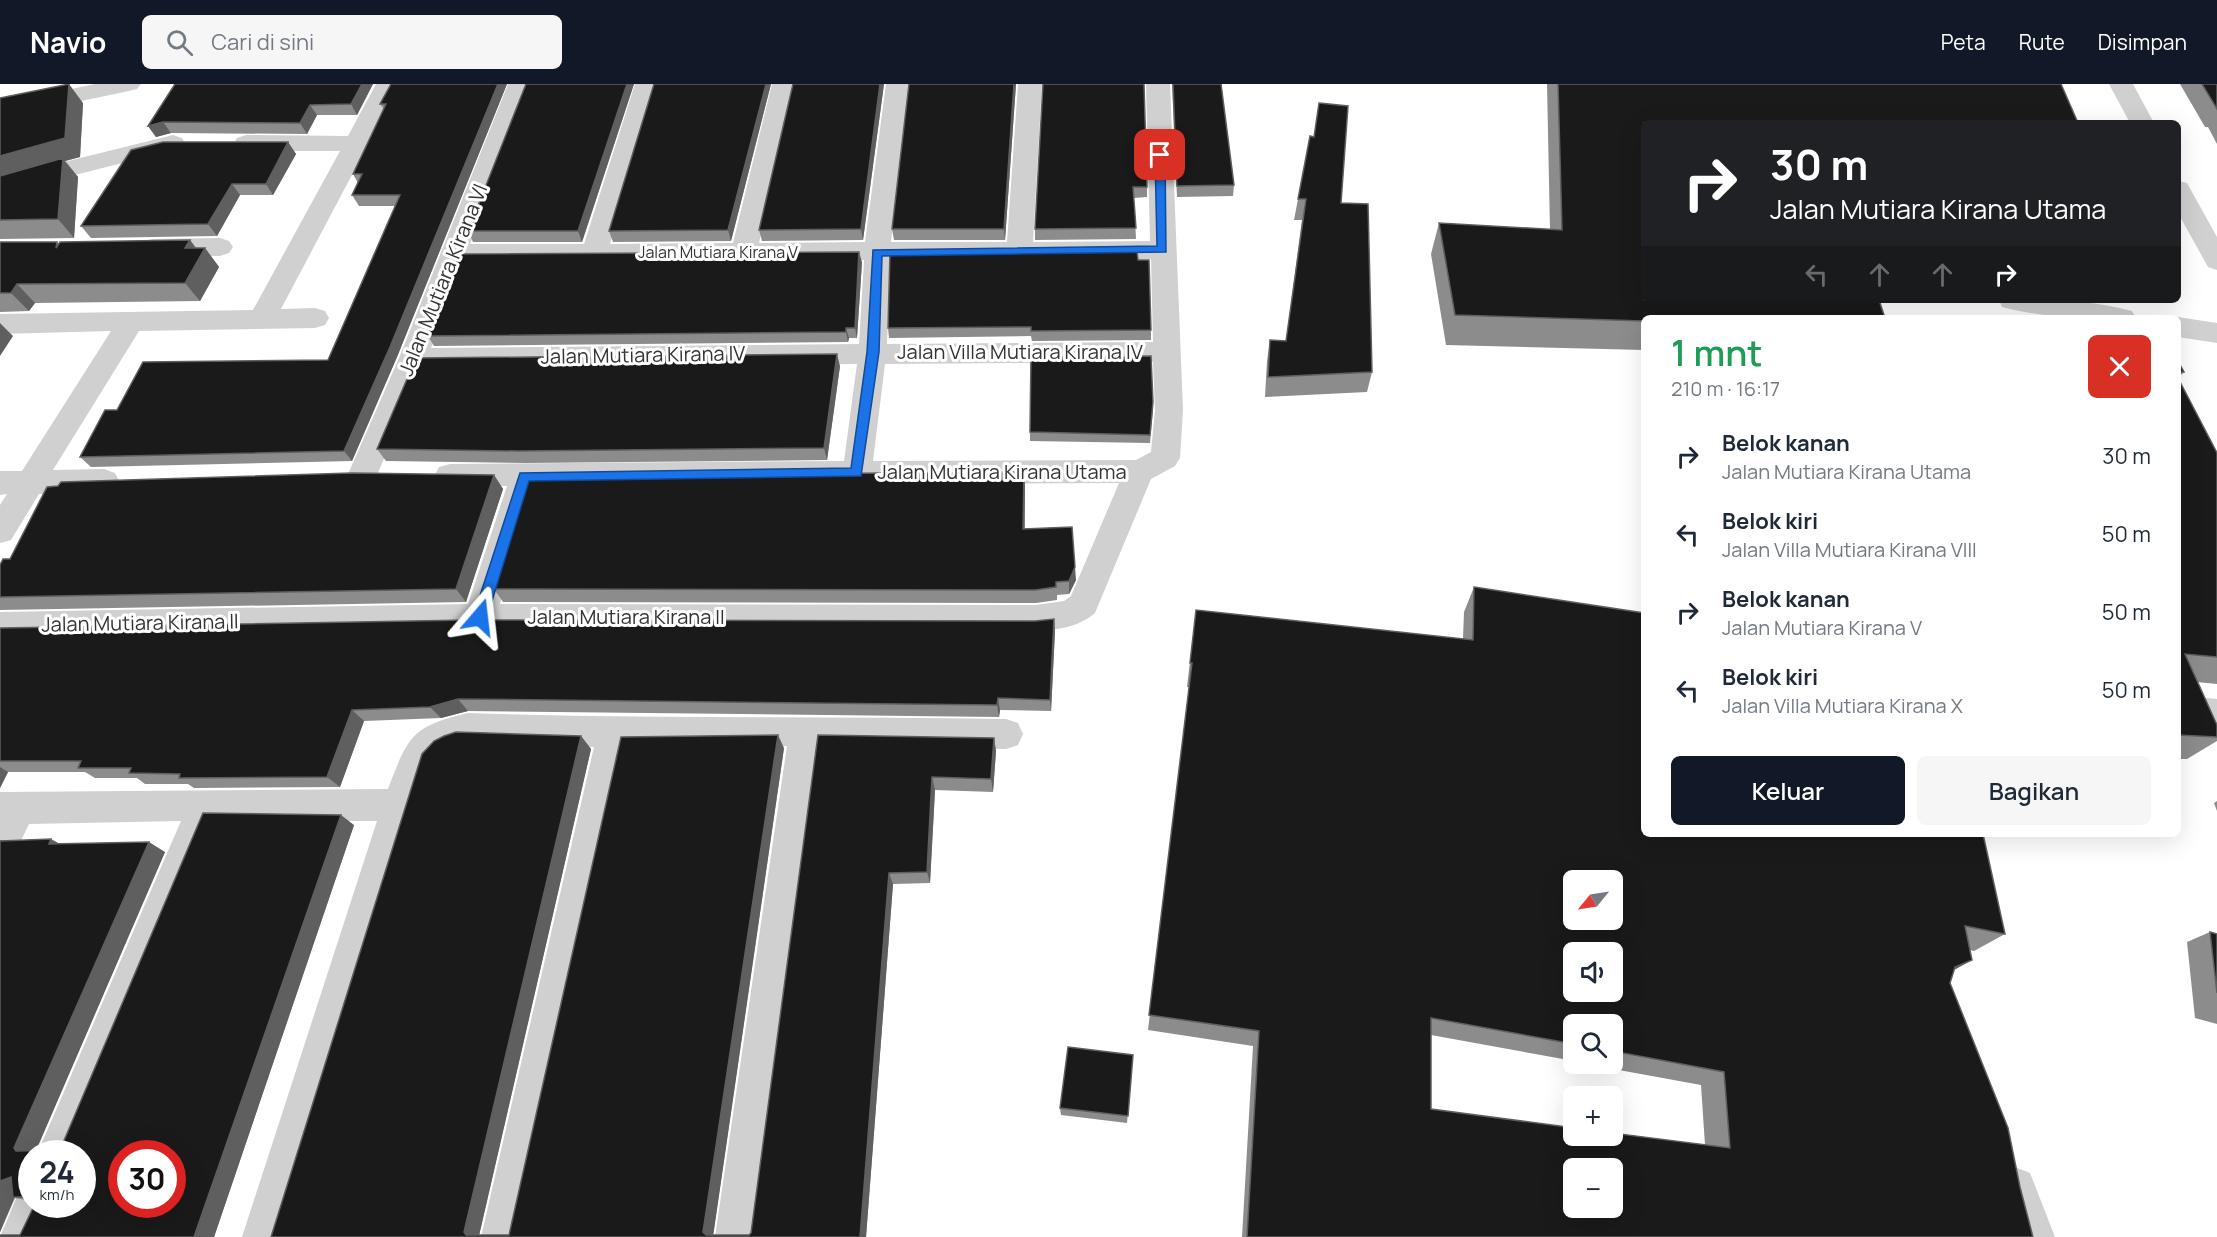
<!DOCTYPE html>
<html lang="id">
<meta charset="utf-8">
<style>
:root{--surface:#fff;--page:#f6f6f7;--text:#1f2937;--muted:#747a83;--accent:#111827}
body{margin:0;font-family:Manrope,sans-serif;background:var(--page);color:var(--text);height:100vh;display:flex;flex-direction:column;font-size:22px;white-space:nowrap}
*{box-sizing:border-box;margin:0}
p{font-size:20px;color:var(--muted)}
.icon{flex:none;width:33px;height:33px;fill:none;stroke:currentColor;stroke-width:2;stroke-linecap:round;stroke-linejoin:round}
.map{position:relative;flex:1;overflow:hidden}
.details{position:absolute;left:1641px;top:231px;width:540px;height:522px;display:flex;flex-direction:column;background:var(--surface);border-radius:9px;box-shadow:0 6px 24px #0002}
.details>*{flex:none}
.hud{position:absolute;left:1641px;top:36px;width:540px;height:183px;border-radius:9px;box-shadow:0 6px 24px #0002;background:#202124;color:#fff;overflow:hidden}
.needle{width:39px;rotate:240deg}
.tools{position:absolute;left:1563px;top:786px;display:grid;gap:12px}
.tools a{display:grid;place-items:center;width:60px;height:60px;border-radius:9px;background:var(--surface);box-shadow:0 6px 24px #0002;font-size:30px}
.speed{position:absolute;left:18px;top:1056px;display:flex;gap:12px;font-size:30px;font-weight:700;text-align:center}
.speed>*{display:grid;place-content:center;width:78px;height:78px;border-radius:50%;background:var(--surface);box-shadow:0 6px 24px #0002;line-height:1}
.speed small{font-size:15px;font-weight:400}
.speed .limit{border:9px solid #d22;background:#fff;color:#111}
.pin{position:absolute;display:grid;place-items:center;width:51px;height:51px;color:#fff;margin:-26px;border-radius:12px;box-shadow:0 3px 9px #0006}
.me{position:absolute;width:66px;margin:-33px;rotate:17deg;stroke-linejoin:round;filter:drop-shadow(0 0 4px #0008)}
.turn{display:flex;align-items:center;gap:21px;height:126px;padding:0 30px;font-size:27px}
.turn .icon{width:78px;height:78px;stroke-width:2.5}
.turn b{display:block;font-size:42px;line-height:51px}
.lanes{display:flex;align-items:center;height:57px;padding:0 30px;background:#0003;justify-content:center;gap:30px;direction:ltr}
.lanes .off{opacity:.35}
.round{display:grid;place-items:center;flex:none;width:63px;height:63px;border-radius:9px;background:var(--page)}
.head{display:flex;align-items:center;justify-content:space-between;height:102px;padding:0 30px}
h1{font-size:36px;font-weight:600;line-height:45px;color:#1e9e55}
.primary-button{display:flex;gap:12px;margin-top:auto;padding:12px 30px}
.primary-button a{flex:1;height:69px;border-radius:9px;background:var(--accent);color:#fff;font-size:24px;font-weight:600;line-height:69px;text-align:center}
.primary-button a+a{background:var(--page);color:var(--text)}
ul{padding:0;list-style:none}
li{display:flex;align-items:center;gap:18px;height:78px;padding:0 30px}
li div{flex:1}
li b{display:block;font-size:22px}
li em{font-style:normal}
header{display:flex;align-items:center;gap:36px;box-sizing:border-box;height:84px;padding:0 30px;background:var(--accent);color:#fff}
header strong{font-size:28px}
nav{display:flex;gap:33px;margin-inline-start:auto;font-size:21px}
.search{width:420px;height:54px;background:var(--page);display:flex;align-items:center;gap:15px;box-sizing:border-box;padding:0 21px;border-radius:9px;color:var(--muted);font-size:22px}
.map>svg:first-child{display:block}
.lines{fill:none;stroke-linecap:round;stroke-linejoin:round}
.minor{fill:#d0d0d0;fill-rule:evenodd}
.wall{fill:#8c8c8c;fill-rule:evenodd}
.shaded-wall{fill:#5f5f5f}
.building{fill:#1a1a1a;stroke:#5f5f5f;stroke-width:1.5;fill-rule:evenodd}
.route{fill:#1a73e8;stroke:#114b97;stroke-width:1.5}
.labels{text-anchor:middle;stroke-width:6;stroke-linejoin:round;paint-order:stroke}
.far-street-label{font-size:16px;fill:#333;stroke:#fff}
.street-label{font-size:20px;fill:#333;stroke:#fff}
</style>
<header>
<strong>Navio</strong>
<div class="search"><svg class="icon" aria-label="search" viewBox="0 0 24 24"><circle cx="10" cy="10" r="6"/><path d="M15 15l6 6"/></svg>Cari di sini</div>
<nav><a>Peta</a><a>Rute</a><a>Disimpan</a></nav>
</header>
<div class="map">
<svg width="2217" height="1153" viewBox="0 0 2217 1153">
<rect width="100%" height="100%" fill="#fff"/>
<g class="lines">
<!-- minor -->
<path class="minor" d="M95,0h46l-4,5 -8,2 -129,27v-14z
M376,0h24l-119,225 34,-1 10,3 4,7 -4,7 -10,3 -176,3 -86,139 51,-1 11,4 4,8 -4,8 -11,4 -65,1 -28,46 -11,3v-38l7,-11 -7,1v-24h22l89,-140 -111,3v-20l253,-4 87,-159h-94l-9,-3 -3,-5 3,-5 9,-3 102,1z
M508,0h24l-62,160h114l51,-160h24l-49,160 123,-1 39,-159h24l-37,159 106,-1 21,-158h24l-19,158h116l11,-158h24l-9,158 117,-1 -4,-157h24l13,326 -3,48 -5,8 -24,13 -56,134c-18,15 -36,16 -59,18l-556,-1 -480,8v-26l468,-8 39,-118h-57l-11,-3 -4,-8 4,-8 11,-3 394,-3 13,-97 -434,4 -49,114 -11,3 -11,-3 -4,-8 51,-116zM1151,175l2,83 -266,2 3,-84zM864,176l-5,84 -428,4 33,-86zM1153,278l2,48 -4,42 -15,8 -263,1 12,-97zM1119,399l-48,113 -7,5 -28,4 -536,-1 37,-118z
M2109,0h24l21,39h-24z
M173,51l9,3 3,5 -3,5 -139,35 -43,14v-17l36,-11z
M2178,97l9,2 30,54v33l-9,-3 -30,-54z
M220,154l9,3 4,6 -4,6 -9,3 -68,1 -9,-3 -4,-6 4,-6 9,-3z
M1999,216c44,0 89,-1 133,11l4,7c-45,0 -90,1 -134,-11z
M2178,233l39,6v20l-39,-6v-19h-2z
M2178,611l39,4v30l-39,-4z
M468,629c179,6 359,3 538,6l12,4 5,11 -5,11 -12,4 -185,-3 -64,491h-42l72,-491 -159,2 -105,489h-42l113,-490 -126,-4c-38,9 -39,29 -50,62l-134,432h-42l135,-416h-160l-139,333h-41l144,-333 -152,3 -16,33 -13,5v-70l388,-3c20,-53 24,-63 80,-76z
M2015,1083l15,6 25,64h-42l-19,-49 6,-15z
M32,1100v20h24l-14,33h-42l20,-48z"/>
</g>
<!-- wall -->
<path class="wall" d="M175,0h198l-16,31h-40l-10,19 -136,-1 -15,4 -8,-11z
M507,0l-110,273 -45,104 -261,6 -11,-10 37,-47 211,-50 67,-154h-36l-7,-11 6,-12 -5,-9 31,-65 -4,-5z
M526,0h108l-52,158h-109l-5,-11z
M654,0h117l-40,157 -118,1 -4,-11z
M884,0l-21,156 -101,1 -3,-11z
M1016,0l-11,156h-111l-2,-11z
M1043,0l104,103v10l-13,1 2,41 -101,1v-11z
M1172,0h51h-2l13,101 -1,11 -56,1z
M1547,0h514l-417,39v227l-198,-5 -15,-91 8,-31 111,7z
M2180,0h37v60l-9,-17h-3z
M0,14l83,5 -3,54 -15,4 13,16 -4,61 -74,1z
M1319,19l22,100 31,169 -5,20 -102,5 2,-36 3,-21 16,1 16,-121h-8l4,-21 16,-62z
M288,58l8,12 -23,41h-33l-23,41 -126,2 -10,-12z
M190,156l6,8h9l14,19 -19,34 -165,2 -6,8 -29,1v-70h57l2,2z
M1138,176l13,70v10l-119,1 -1,-5 -142,2 -1,-10z
M862,178l-5,76h-8l-1,4 -414,4 -6,-10z
M2178,277l6,11 -6,6 39,75v231l-20,-2 20,43v16l-30,18h-9z
M840,282l-13,94 -302,3 -139,-2 -9,-12z
M1153,326l-3,33 -120,-2v-9z
M494,391l9,14 -37,113 -466,8v-45l10,-6z
M1025,402v43l51,51 -7,14 -12,1v5l-21,3 -533,-1 -9,-13z
M1474,503l531,347 -31,17 -4,-1 2,10 -18,10 -4,13 70,204 13,50h-791l11,-191 -105,-16 41,-343h-2l9,-77 267,29 1,-27zM1574,940h38v40h-26l115,21 4,60 -274,-36v-74l143,26z
M1054,535l1,12 -4,80 -51,-1 -1,7 -531,-6 -27,7 -77,3 -24,66 -146,1 -6,-4h-43l-8,-6h-42l-10,-6h-77l-8,16v-160l1035,-7z
M818,651l176,3 2,13 -3,41 -58,-2 -5,93 -37,1 -27,353h-595l310,-501 10,13 -112,486h30l275,-487 -71,487h36l2,-2z
M2217,717v10l-3,-8z
M354,741l-140,412h-214l20,-2 62,-31 -50,-50v47l-17,-3 -15,34v-392l165,12 -129,298h24z
M2210,848l7,2v90l-22,-6 -8,-76z
M1133,971l-6,68 -66,-8 -1,-7z"/>
<!-- shaded-wall -->
<path class="shaded-wall" d="M69,0l14,19 -3,54 -15,4 13,16 -4,61 -16,-19 -58,-40v-23z
M362,0h11l-16,31 -6,-11z
M498,0h9l-110,273 -45,104 -8,-10z
M627,0h7l-52,158 -4,-11z
M766,0h5l-40,157 -3,-11z
M880,0h4l-21,156 -2,-11z
M1014,0h2l-11,156 -1,-11z
M310,21l7,10 -10,19 -7,-11z
M163,38l8,11 -15,4 -8,-11z
M288,58l8,12 -23,41 -7,-11z
M232,100l8,11 -23,41 -9,-12z
M190,156l11,15 4,-7 14,19 -19,34 -15,-18v-35z
M859,168l3,10 -5,76 -2,-10z
M17,200l18,19 -6,8 -18,-18z
M0,239l13,13 -13,20z
M846,244l3,10 -1,4 -2,-10z
M837,270l3,12 -13,94 -3,-12z
M1024,388l1,14 -1,57 -1,-14z
M494,391l9,14 -37,113 -10,-13z
M1075,483l1,13 -7,14v-13z
M1054,535l1,12 -4,80 -1,-11z
M998,614l2,12 -1,7 -2,-12z
M458,615l10,12 -27,7 -11,-11z
M352,626l12,11 -24,66 -13,-10z
M778,651l6,13 -71,489 -7,-2 -3,-3z
M581,652l10,13 -112,487 -13,-1 -2,-3z
M994,654l2,13 -3,41 -2,-13z
M0,683l8,5 -8,16z
M932,693l3,13 -5,93 -3,-11z
M341,731l13,10 -140,412h-20z
M51,755l18,10 -20,-5z
M149,758l16,10 -130,301 -19,-2 -2,-3z
M889,789l4,11 -27,353h-6z
M1972,876l-31,17 14,-10z
M11,1093l8,10 -19,45v-51z"/>
<!-- building -->
<path class="building" d="M69,0l-4,54 -65,18v-58z
M175,0h187l-11,20 -41,1 -10,18 -137,-1 -15,4z
M391,0h107l-108,263 -46,104 -264,6 25,-47h12l26,-48 185,-2 72,-165h-48l10,-21h-9l33,-70h-6z
M526,0h101l-49,147h-110z
M654,0h112l-38,146 -119,1z
M793,0h87l-19,145 -102,1z
M909,0h105l-10,145h-112z
M1043,0h101l3,103h-14l3,41 -101,1z
M1173,0h48l13,101 -57,1z
M1558,0h503l17,39h-434v177h235l6,18h-241v3l-189,-6 -16,-92 123,7z
M2202,0h15v25z
M1319,19l29,3 -7,97 27,1 4,168 -104,5 2,-37 16,1 20,-142h-8l12,-63 4,1z
M163,58h125l-22,42h-34l-24,40 -127,2 50,-76z
M63,74l-5,61 -58,1v-44z
M190,156l-5,8h20l-20,35 -168,1 -6,9h-11v-51h57l-1,6 4,-6z
M1137,167l1,9h11l2,70 -120,1v-4l-143,1 2,-76z
M859,168l-4,76h-9v4l-418,4 32,-82z
M837,270l-13,94 -306,3 -141,-2 39,-91z
M1151,272l2,46 -3,33 -120,-3 1,-75z
M2178,277l6,11h-6z
M2178,294l39,75v204l-32,-3 32,71v12l-39,-2z
M1024,388l-1,57 49,-2 3,40 -6,14 -13,1v5l-21,3 -541,-1 35,-113z
M352,389l142,2 -38,114 -456,8v-32l3,-6h7l37,-72 11,-1 3,-4z
M1474,503l170,26v221h339l22,100 -40,-8 7,34 -17,7 -5,16 58,145 12,59 13,50h-786l12,-206 -110,-16 43,-352h-2l6,-53 277,30zM1574,796h38v40h-38zM1574,868h38v40h-38zM1431,934l143,26v-20h38v27l112,21 6,76 -118,-15v3h-38v-8l-143,-19zM1574,1084h38v40h-38z
M1054,535l-4,81 -52,-2 -1,7 -539,-6 -28,8 -78,3 -25,67 -148,1 1,-4 -51,-1 2,-5h-53l3,-7h-81v-133l470,-8 565,1z
M456,648l125,4 -117,496 2,3h43l112,-498 157,-2 -75,497 3,3h43l2,-2 67,-498 176,3 -3,41 -59,-2 -5,95 -38,1 -29,364h-589l151,-483 12,-13 10,-5z
M203,729l138,2 -147,422h-194v-2h20l15,-31h47v-50h-50v43h-19l-2,-20 -11,4v-340l51,-2 -2,5 100,-2 -135,306 2,3 44,-1zM122,1070h50v50h-50z
M2210,848l7,2v59z
M1068,963l65,8 -5,61 -68,-8z"/>
<!-- route -->
<path class="route" d="M1160,68l5,3 1,97 -284,4 -3,96 -18,124 -332,5 -42,136 -7,5 -5,-1 -2,-4 47,-144 331,-5 16,-116 6,-102 284,-4 -2,-91z"/>
<g class="labels">
<!-- far-street labels -->
<g class="far-street-label">
<text x="718" y="174">Jalan Mutiara Kirana V</text>
</g>
<!-- street labels -->
<g class="street-label">
<text transform="translate(443 196) rotate(-68)" y="7">Jalan Mutiara Kirana VI</text>
<text x="1020" y="275">Jalan Villa Mutiara Kirana IV</text>
<text transform="translate(643 271) rotate(-1)" y="7">Jalan Mutiara Kirana IV</text>
<text x="1002" y="395">Jalan Mutiara Kirana Utama</text>
<text x="626" y="540">Jalan Mutiara Kirana II</text>
<text transform="translate(140 539) rotate(-1)" y="7">Jalan Mutiara Kirana II</text>
</g>
</g>
</svg>
<div class="tools">
<a><svg class="needle" viewBox="-14 -14 28 28"><path d="M0-13l5 13h-10z" fill="#e53935"/><path d="M0 13l5-13h-10z" fill="#747a83"/></svg></a>
<a><svg class="icon" aria-label="sound" viewBox="0 0 24 24"><path d="M4 9h4l5-4v14l-5-4H4zM17 9q2 3 0 6"/></svg></a>
<a><svg class="icon" aria-label="search" viewBox="0 0 24 24"><circle cx="10" cy="10" r="6"/><path d="M15 15l6 6"/></svg></a>
<a>+</a>
<a>−</a>
</div>
<div class="speed"><div>24<small>km/h</small></div><div class="limit">30</div></div>
<div class="pin" style="left:1160px;top:71px;background:#d93025"><svg class="icon" aria-label="arrive" viewBox="0 0 24 24"><path d="M6 21V4h12l-3 4 3 4H6"/></svg></div>
<svg class="me" style="left:480px;top:533px" viewBox="-20 -20 40 40"><path d="M0-17L14 15 0 8-14 15z" fill="#1a73e8" stroke="#fff" stroke-width="4"/></svg>
<div class="hud">
<div class="turn"><svg class="icon" aria-label="right" viewBox="0 0 24 24"><path d="M7 20v-9h11M14 6l5 5-5 5"/></svg><div><b>30 m</b>Jalan Mutiara Kirana Utama</div></div>
<div class="lanes"><svg class="icon off" aria-label="left" viewBox="0 0 24 24"><path d="M17 20v-9H6M10 6l-5 5 5 5"/></svg><svg class="icon off" aria-label="ahead" viewBox="0 0 24 24"><path d="M12 20V5M6 11l6-6 6 6"/></svg><svg class="icon off" aria-label="ahead" viewBox="0 0 24 24"><path d="M12 20V5M6 11l6-6 6 6"/></svg><svg class="icon" aria-label="right" viewBox="0 0 24 24"><path d="M7 20v-9h11M14 6l5 5-5 5"/></svg></div>
</div>
<section class="details">
<div class="head"><div><h1>1 mnt</h1><p>210 m · 16:17</p></div><a class="round" style="background:#d93025;color:#fff"><svg class="icon" aria-label="close" viewBox="0 0 24 24"><path d="M6 6l12 12M18 6L6 18"/></svg></a></div>
<ul>
<li><svg class="icon" aria-label="right" viewBox="0 0 24 24"><path d="M7 20v-9h11M14 6l5 5-5 5"/></svg><div><b>Belok kanan</b><p>Jalan Mutiara Kirana Utama</p></div><em>30 m</em></li>
<li><svg class="icon" aria-label="left" viewBox="0 0 24 24"><path d="M17 20v-9H6M10 6l-5 5 5 5"/></svg><div><b>Belok kiri</b><p>Jalan Villa Mutiara Kirana VIII</p></div><em>50 m</em></li>
<li><svg class="icon" aria-label="right" viewBox="0 0 24 24"><path d="M7 20v-9h11M14 6l5 5-5 5"/></svg><div><b>Belok kanan</b><p>Jalan Mutiara Kirana V</p></div><em>50 m</em></li>
<li><svg class="icon" aria-label="left" viewBox="0 0 24 24"><path d="M17 20v-9H6M10 6l-5 5 5 5"/></svg><div><b>Belok kiri</b><p>Jalan Villa Mutiara Kirana X</p></div><em>50 m</em></li>
</ul>
<div class="primary-button"><a>Keluar</a><a>Bagikan</a></div>
</section>
</div>
